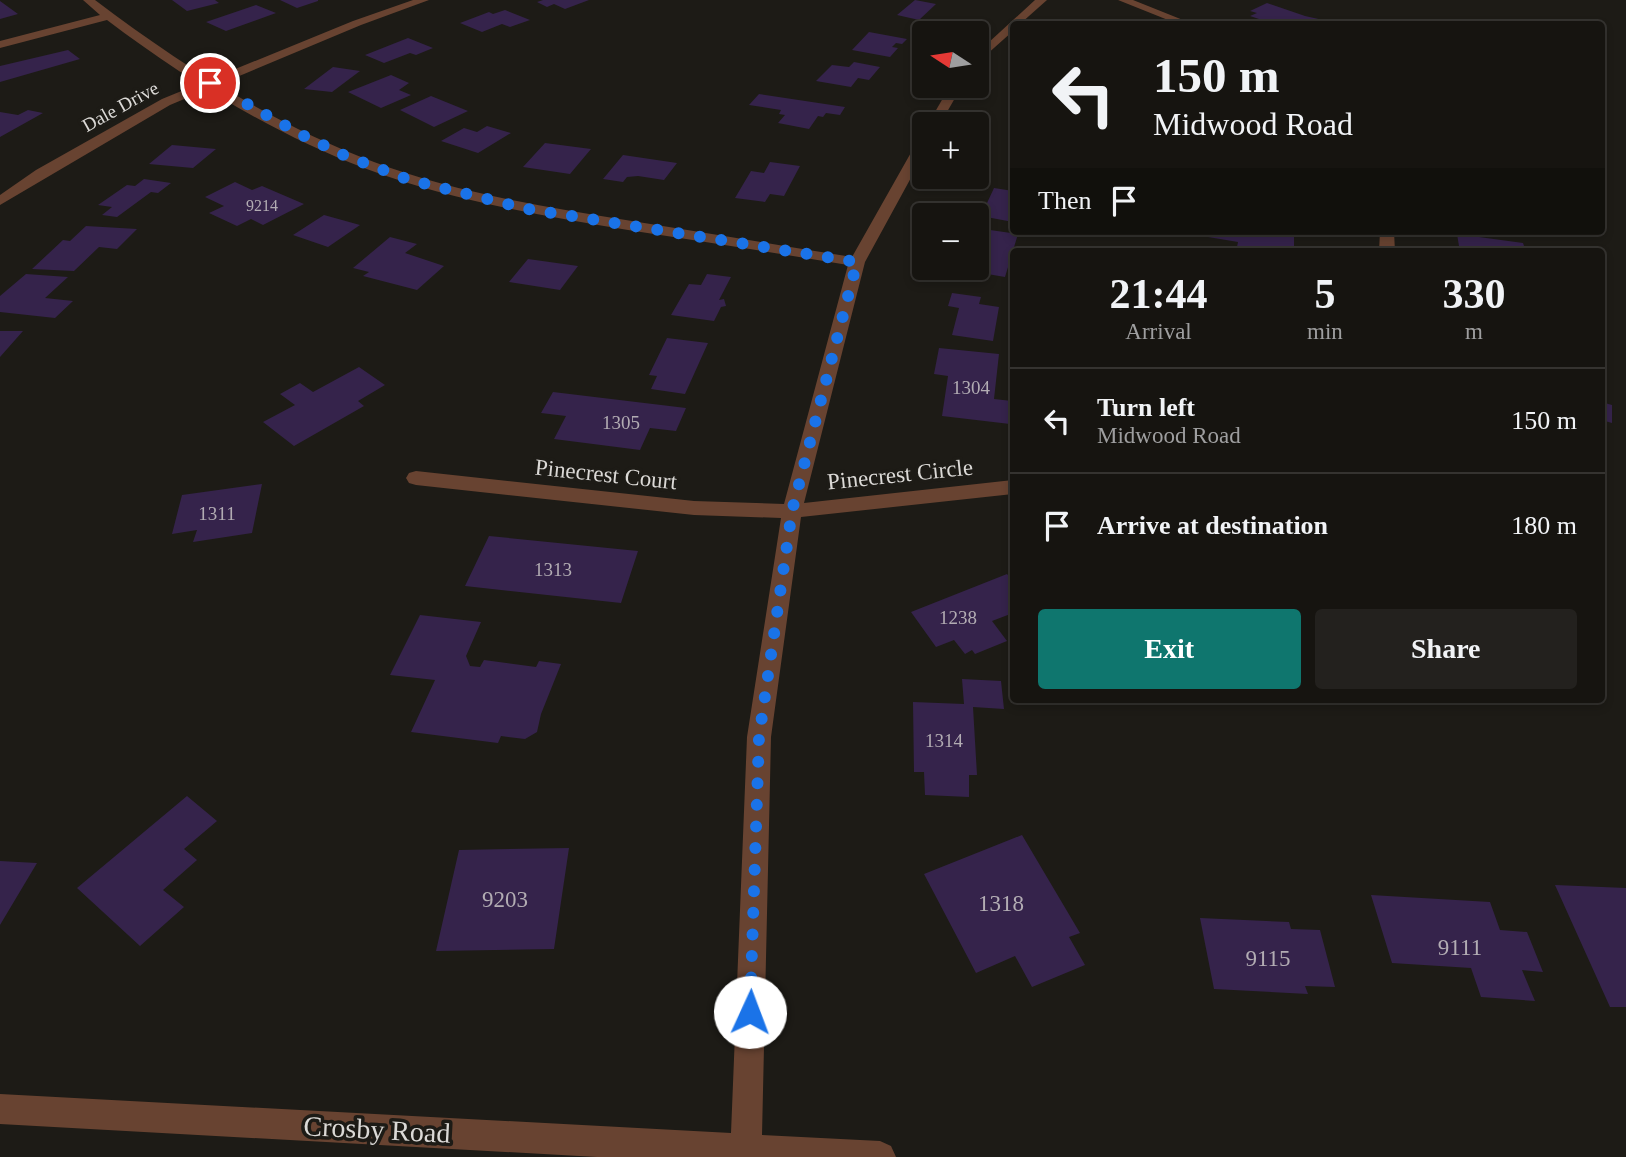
<!DOCTYPE html>
<meta charset="utf-8">
<style>
:root{--surface:#161410;--page:#23211e;--text:#f1f3f6;--muted:#9e9e9f;--line:#353330;--accent:#0f766e}
body{margin:0;font-family:"Times New Roman",serif;background:var(--page);color:var(--text);height:100vh;display:flex;flex-direction:column;font-size:26px;white-space:nowrap}
*{box-sizing:border-box;margin:0}
p{font-size:23px;color:var(--muted)}
.icon{flex:none;width:38px;height:38px;fill:none;stroke:currentColor;stroke-width:2;stroke-linecap:round;stroke-linejoin:round}
.map{position:relative;flex:1;overflow:hidden}
.details{position:absolute;left:1010px;top:248px;width:595px;height:455px;display:flex;flex-direction:column;background:var(--surface);border-radius:7px;box-shadow:0 4px 10px #0003,0 0 0 2px var(--line)}
.details>*{flex:none}
.banner{position:absolute;left:1010px;top:21px;width:595px;height:214px;border-radius:7px;box-shadow:0 4px 10px #0003,0 0 0 2px var(--line);background:#161410;color:var(--text);overflow:hidden}
.needle{width:46px;rotate:282deg}
.fabs{position:absolute;left:912px;top:21px;display:grid;gap:14px}
.fabs a{display:grid;place-items:center;width:77px;height:77px;border-radius:7px;background:var(--surface);box-shadow:0 4px 10px #0003,0 0 0 2px var(--line);font-size:35px}
.pin{position:absolute;display:grid;place-items:center;width:60px;height:60px;color:#fff;margin:-30px;border:4px solid #fff;border-radius:50%;box-shadow:0 2px 7px #0007}
.me{position:absolute;width:77px;margin:-38px;rotate:2deg;stroke-linejoin:round;filter:drop-shadow(0 0 5px #0008)}
.turn{display:flex;align-items:center;gap:24px;height:147px;padding:0 28px;font-size:32px}
.turn .icon{width:91px;height:91px;stroke-width:2.5}
.turn b{display:block;font-size:49px;line-height:60px}
.then{display:flex;align-items:center;height:66px;padding:0 28px;background:#0003;gap:14px;font-size:26px}
.eta{display:flex;justify-content:space-evenly;align-items:center;height:119px;text-align:center}
.eta b{font-size:42px;font-weight:700;line-height:49px}
.action{display:flex;gap:14px;margin-top:auto;padding:14px 28px}
.action a{flex:1;height:80px;border-radius:7px;background:var(--accent);color:#fff;font-size:28px;font-weight:700;line-height:80px;text-align:center}
.action a+a{background:var(--page);color:var(--text)}
ul{padding:0;list-style:none}
li{display:flex;align-items:center;gap:21px;height:105px;padding:0 28px;border-top:2px solid var(--line)}
li div{flex:1}
li b{display:block;font-size:26px}
li em{font-style:normal}
.map>svg:first-child{display:block}
.building{fill:#35234b}
.lines{fill:none;stroke-linecap:round;stroke-linejoin:round}
.minor{fill:#684331;fill-rule:evenodd}
.tertiary{fill:#684331;fill-rule:evenodd}
.route{stroke:#1a73e8;stroke-width:12;stroke-dasharray:0 21.6}
.labels{text-anchor:middle;stroke-width:7;stroke-linejoin:round;paint-order:stroke}
.far-number-label{font-size:16px;fill:#b2acb3}
.far-street-label{font-size:19px;fill:#dbd9d6;stroke:#1d1b16}
.number-label{font-size:19px;fill:#b2acb3}
.street-label{font-size:23px;fill:#dbd9d6;stroke:#1d1b16}
.near-number-label{font-size:23px;fill:#b2acb3}
.near-street-label{font-size:28px;fill:#dbd9d6;stroke:#1d1b16}
</style>
<div class="map">
<svg width="1626" height="1157" viewBox="0 0 1626 1157">
<rect width="100%" height="100%" fill="#1d1b16"/>
<!-- building -->
<path class="building" d="M172,0h43l4,3 -32,8z
M280,0h38v1l-21,7z
M543,0h46l-24,9 -11,-5 -7,3 -10,-5z
M915,0l21,4 -17,16 -22,-5z
M0,1l18,13 -18,5z
M1267,3l38,13 18,4 -9,4h-51l5,-2 -18,-6 7,-3 -7,-2z
M256,5l20,8 -50,18 -20,-9z
M505,10l25,10 -20,7 -8,-3 -20,8 -22,-9 29,-11 4,2z
M869,32l38,7 -5,5 -6,-1 -4,4 6,1 -8,9 -38,-7z
M408,38l25,10 -17,7 -6,-2 -26,10 -19,-8z
M68,50l12,9 -80,23v-16z
M854,62l26,5 -11,13 -11,-2 -7,9 -35,-6 16,-16 17,2z
M333,67l27,4 -28,21 -28,-3z
M391,75l18,8 -10,7 12,5 -30,13 -33,-16z
M759,94l86,13 -5,8 -14,-2 -3,4 -5,-1 -9,13 -31,-6 7,-8 -6,-1 2,-4 -32,-5z
M431,96l37,15 -34,16 -34,-17z
M28,110l15,3 -43,24v-25l18,3z
M487,126l24,7 -33,20 -37,-12 23,-13 13,4z
M545,143l46,6 -21,25 -47,-7z
M172,145l44,4 -23,19 -44,-4z
M623,155l54,8 -13,17 -26,-4 -11,1 -4,5 -20,-3z
M770,162l30,4 -16,30 -14,-2 -5,8 -30,-4 16,-27 13,2z
M144,179l27,4 -13,10 -7,-1 -34,25 -15,-2 10,-8 -14,-2 29,-20 8,1z
M235,182l17,8 10,-4 42,18 -41,21 -12,-6 -14,7 -28,-13 15,-7 -19,-9z
M994,188l19,3v31l-32,-6z
M324,215l36,10 -32,22 -35,-12z
M86,226l51,3 -20,20 -18,-2 -25,24 -42,-2 31,-29 7,1z
M976,228l42,6 -13,43 -47,-8 18,-1z
M1196,231l98,2v19h-58l2,-10 -42,-7z
M1457,234l66,9 3,9h-66z
M390,237l27,7 -12,9 39,13 -27,24 -54,-14 6,-4 -16,-4z
M528,259l50,7 -18,24 -51,-8z
M26,274l42,3 -23,21 28,3 -18,17 -55,-6v-16z
M707,274l24,3 -12,23 5,-1 2,7 -5,1 -7,14 -43,-6 18,-31 12,1z
M952,293l29,4 -2,7 20,3 -6,34 -41,-6 7,-27 -11,-2z
M0,331h23l-23,26z
M667,338l41,5 -23,51 -34,-5 6,-13 -8,-1z
M939,348l60,6 -5,45 18,2 -2,23 -68,-8 6,-40 -14,-2z
M359,367l26,18 -27,16 6,5 -70,40 -31,-24 32,-17 -15,-11 20,-11 13,9z
M553,392l133,16 -10,23 -26,-3 -10,22 -86,-11 12,-23 -25,-3z
M1601,402l11,3v18l-7,-2 1,12 -5,-1z
M262,484l-10,49 -59,9 4,-12 -25,4 10,-39z
M489,536l149,15 -17,52 -156,-17z
M1007,574l6,7v32l-21,8 15,20 -32,13 -3,-4 -7,4 -11,-14 -18,7 -25,-35z
M420,615l61,7 -15,34 4,10 10,1 4,-7 52,7 3,-6 22,3 -20,50 -4,18 -12,7 -24,-3 -3,7 -87,-11 24,-52 -45,-5z
M962,679l39,2 3,28 -31,-2 4,68h-8v22l-44,-2 -1,-23h-10l-1,-70 51,2z
M187,796l30,25 -33,28 13,11 -34,30 21,17 -44,39 -63,-58z
M1022,835l58,98 -11,4 16,28 -53,22 -17,-31 -39,17 -52,-99z
M569,848l-15,101 -118,2 23,-101z
M0,861l37,2 -37,62z
M1555,885l71,3v119h-16z
M1371,895l119,7 10,28 27,2 16,40 -21,-2 13,31 -54,-4 -10,-29 -79,-5z
M1200,918l89,4 2,7 29,1 15,57 -30,-1 3,8 -94,-5z"/>
<g class="lines">
<!-- minor -->
<path class="minor" d="M83,0h12c86,65 178,124 279,162 83,31 171,45 258,59 74,12 147,24 220,36l65,-115 7,-4v16l-59,108 -61,241 209,-23v14l-212,23 -30,220 -9,398 118,6 11,5 5,11h-299l-597,-33v-30l731,39 16,-396 34,-219 -87,-3 -278,-30 -7,-2 -3,-5 3,-5 7,-2 278,30 90,3 64,-239c-73,-12 -147,-24 -220,-35 -89,-15 -179,-30 -264,-62 -92,-35 -179,-89 -257,-148l-107,28v-7l100,-26z
M1035,0h12l-27,24h-7v7l-37,33v-10z
M1118,0h15l60,24h-15z
M950,86h12l-22,38h-12z
M1380,231h14l1,21h-16z"/>
<!-- tertiary -->
<path class="tertiary" d="M413,0h16l-68,25 -191,80 -170,100v-10l36,-25 126,-71 191,-78z"/>
</g>
<g class="lines">
<!-- route -->
<path class="route" d="M210,83l90,51 48,23 62,23 118,29 329,53 -65,249 -33,226 -9,275"/>
</g>
<g class="labels">
<!-- far-number labels -->
<g class="far-number-label">
<text x="262" y="211">9214</text>
</g>
<!-- far-street labels -->
<g class="far-street-label">
<text transform="translate(120 106) rotate(-29)" y="7">Dale Drive</text>
</g>
<!-- number labels -->
<g class="number-label">
<text x="971" y="394">1304</text>
<text x="621" y="429">1305</text>
<text x="217" y="520">1311</text>
<text x="553" y="576">1313</text>
<text x="958" y="624">1238</text>
<text x="944" y="747">1314</text>
</g>
<!-- street labels -->
<g class="street-label">
<text transform="translate(606 474) rotate(6)" y="8">Pinecrest Court</text>
<text transform="translate(900 474) rotate(-6)" y="8">Pinecrest Circle</text>
</g>
<!-- near-number labels -->
<g class="near-number-label">
<text x="505" y="907">9203</text>
<text x="1001" y="911">1318</text>
<text x="1460" y="955">9111</text>
<text x="1268" y="966">9115</text>
</g>
<!-- near-street labels -->
<g class="near-street-label">
<text transform="translate(377 1129) rotate(3)" y="10">Crosby Road</text>
</g>
</g>
</svg>
<div class="fabs">
<a><svg class="needle" viewBox="-14 -14 28 28"><path d="M0-13l5 13h-10z" fill="#e53935"/><path d="M0 13l5-13h-10z" fill="#9e9e9f"/></svg></a>
<a>+</a>
<a>−</a>
</div>
<div class="pin" style="left:210px;top:83px;background:#d93025"><svg class="icon" aria-label="arrive" viewBox="0 0 24 24"><path d="M6 21V4h12l-3 4 3 4H6"/></svg></div>
<svg class="me" style="left:750px;top:1012px" viewBox="-20 -20 40 40"><circle r="19" fill="#fff"/><path d="M0-13L10 11 0 6-10 11z" fill="#1a73e8"/></svg>
<div class="banner">
<div class="turn"><svg class="icon" aria-label="left" viewBox="0 0 24 24"><path d="M17 20v-9H6M10 6l-5 5 5 5"/></svg><div><b>150 m</b>Midwood Road</div></div>
<div class="then">Then<svg class="icon" aria-label="arrive" viewBox="0 0 24 24"><path d="M6 21V4h12l-3 4 3 4H6"/></svg></div>
</div>
<section class="details">
<div class="eta">
<div><b>21:44</b><p>Arrival</p></div>
<div><b>5</b><p>min</p></div>
<div><b>330</b><p>m</p></div>
</div>
<ul>
<li><svg class="icon" aria-label="left" viewBox="0 0 24 24"><path d="M17 20v-9H6M10 6l-5 5 5 5"/></svg><div><b>Turn left</b><p>Midwood Road</p></div><em>150 m</em></li>
<li><svg class="icon" aria-label="arrive" viewBox="0 0 24 24"><path d="M6 21V4h12l-3 4 3 4H6"/></svg><div><b>Arrive at destination</b></div><em>180 m</em></li>
</ul>
<div class="action"><a>Exit</a><a>Share</a></div>
</section>
</div>
